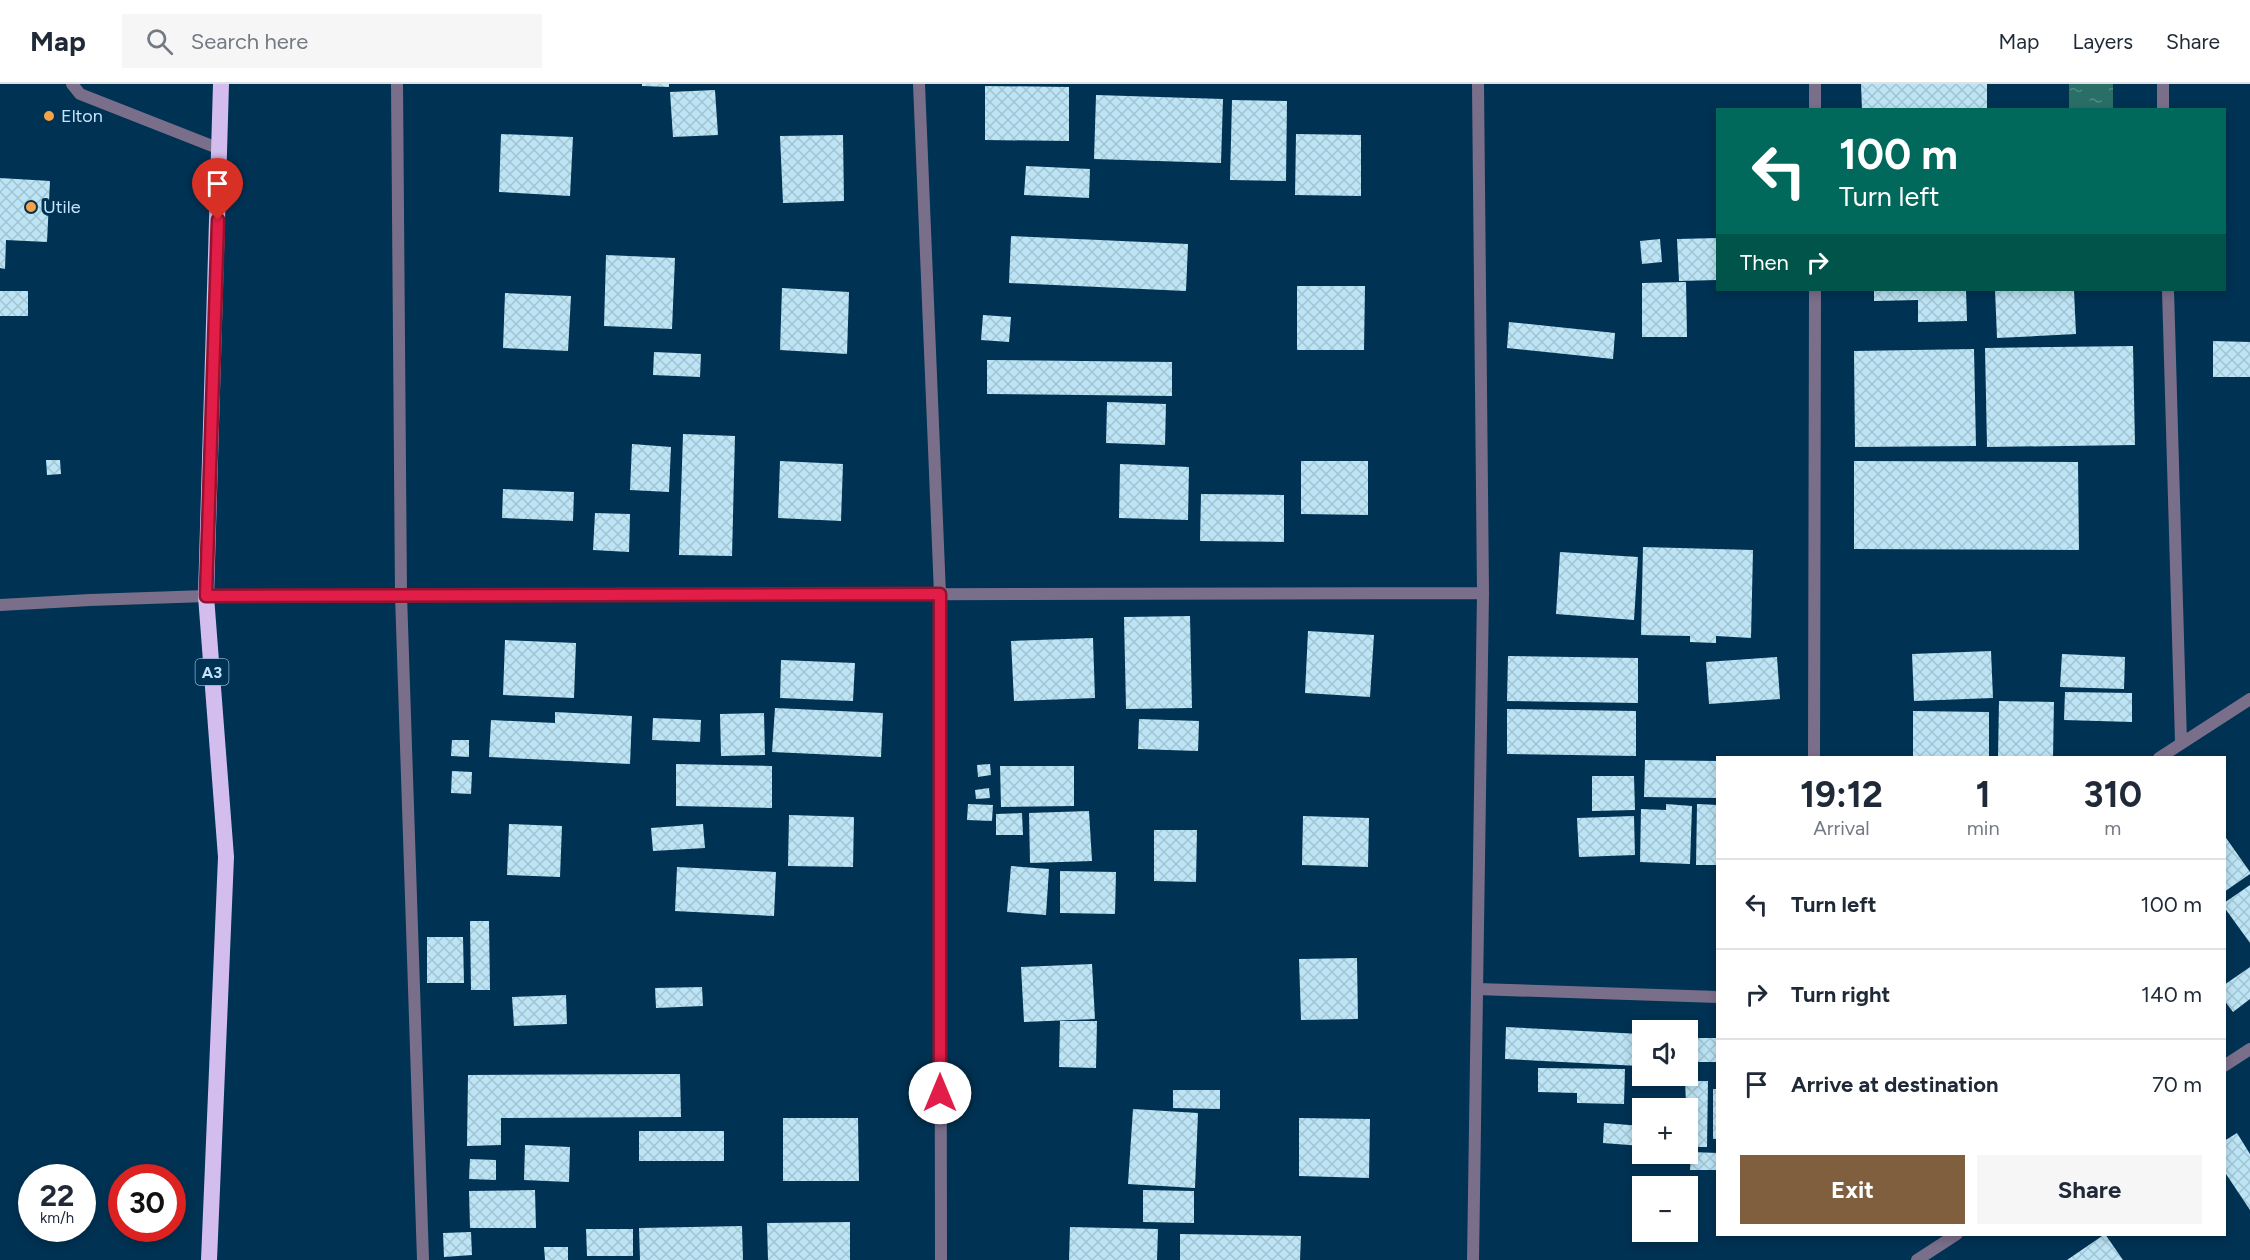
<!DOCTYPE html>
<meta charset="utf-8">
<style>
:root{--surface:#fff;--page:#f6f6f7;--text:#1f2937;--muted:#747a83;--line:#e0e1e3;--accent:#805f3f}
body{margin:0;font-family:Figtree,sans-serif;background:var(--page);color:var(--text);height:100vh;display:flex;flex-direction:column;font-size:22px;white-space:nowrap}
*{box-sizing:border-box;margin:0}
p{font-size:20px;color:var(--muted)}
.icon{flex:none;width:33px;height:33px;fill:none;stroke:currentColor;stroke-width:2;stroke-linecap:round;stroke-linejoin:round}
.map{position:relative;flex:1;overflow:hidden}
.details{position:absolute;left:1716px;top:672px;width:510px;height:480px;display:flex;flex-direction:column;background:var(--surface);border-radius:0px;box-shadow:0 3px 9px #0003}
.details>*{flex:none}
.banner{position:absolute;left:1716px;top:24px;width:510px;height:183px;border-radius:0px;box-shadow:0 3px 9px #0003;background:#00695c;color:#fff;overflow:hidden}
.fabs{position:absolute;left:1632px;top:936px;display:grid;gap:12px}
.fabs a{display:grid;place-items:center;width:66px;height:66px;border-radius:0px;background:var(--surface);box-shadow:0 3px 9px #0003;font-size:30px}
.speed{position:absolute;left:18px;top:1080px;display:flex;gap:12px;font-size:30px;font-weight:700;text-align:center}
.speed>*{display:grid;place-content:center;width:78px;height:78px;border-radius:50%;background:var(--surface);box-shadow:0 3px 9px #0003;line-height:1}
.speed small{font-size:15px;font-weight:400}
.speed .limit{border:9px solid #d22;background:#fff;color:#111}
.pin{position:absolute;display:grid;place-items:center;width:51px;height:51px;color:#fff;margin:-62px -26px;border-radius:50% 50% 50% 0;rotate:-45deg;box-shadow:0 0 6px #0007}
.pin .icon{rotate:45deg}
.me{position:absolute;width:66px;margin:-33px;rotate:0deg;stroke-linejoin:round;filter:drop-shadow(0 0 4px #0008)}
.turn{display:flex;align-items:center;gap:21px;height:126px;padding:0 24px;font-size:27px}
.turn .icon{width:78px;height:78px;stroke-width:2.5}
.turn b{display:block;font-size:42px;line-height:51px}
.then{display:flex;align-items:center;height:57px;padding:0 24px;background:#0003;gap:12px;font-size:22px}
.eta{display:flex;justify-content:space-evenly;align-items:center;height:102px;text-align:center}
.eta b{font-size:36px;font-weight:700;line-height:42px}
.button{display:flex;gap:12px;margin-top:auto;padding:12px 24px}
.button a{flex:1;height:69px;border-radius:0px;background:var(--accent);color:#fff;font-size:24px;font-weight:700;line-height:69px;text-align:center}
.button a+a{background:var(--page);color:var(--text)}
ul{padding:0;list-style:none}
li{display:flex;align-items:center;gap:18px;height:90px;padding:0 24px;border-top:2px solid var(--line)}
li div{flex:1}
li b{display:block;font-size:22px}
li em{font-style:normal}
header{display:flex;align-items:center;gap:36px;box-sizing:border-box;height:84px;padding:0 30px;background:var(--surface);border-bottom:2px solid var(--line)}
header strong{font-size:28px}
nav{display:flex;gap:33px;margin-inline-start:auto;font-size:21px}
.search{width:420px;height:54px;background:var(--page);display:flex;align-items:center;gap:15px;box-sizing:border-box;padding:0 21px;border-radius:0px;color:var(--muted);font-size:22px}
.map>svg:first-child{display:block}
.water{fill:url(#water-ripples)}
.building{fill:url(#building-cross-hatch)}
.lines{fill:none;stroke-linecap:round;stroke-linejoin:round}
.service{stroke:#7a6f8a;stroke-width:12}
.minor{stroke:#7a6f8a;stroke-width:12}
.trunk{stroke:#d2bdee;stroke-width:16}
.route-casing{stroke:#92132f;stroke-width:15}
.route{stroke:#e11d48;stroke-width:10}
.poi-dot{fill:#f6a248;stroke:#003253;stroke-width:2}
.labels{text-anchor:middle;stroke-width:6;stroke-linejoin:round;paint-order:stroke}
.shield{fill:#003253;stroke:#89aeca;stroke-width:1.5}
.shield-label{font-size:16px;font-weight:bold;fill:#c4e3fd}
.poi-label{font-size:18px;fill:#c4e3fd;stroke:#003253;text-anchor:start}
</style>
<header>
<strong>Map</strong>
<div class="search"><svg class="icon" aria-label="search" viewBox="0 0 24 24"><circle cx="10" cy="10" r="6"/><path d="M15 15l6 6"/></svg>Search here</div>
<nav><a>Map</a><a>Layers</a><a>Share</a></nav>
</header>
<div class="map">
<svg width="2250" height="1176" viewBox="0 0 2250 1176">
<defs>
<pattern id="water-ripples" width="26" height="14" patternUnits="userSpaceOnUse" patternTransform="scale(1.5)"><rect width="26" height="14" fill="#2a6f67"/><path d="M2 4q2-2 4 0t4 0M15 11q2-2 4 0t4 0" fill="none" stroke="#518a85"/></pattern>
<pattern id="building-cross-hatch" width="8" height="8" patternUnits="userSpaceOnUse" patternTransform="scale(1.5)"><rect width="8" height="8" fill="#bce4f4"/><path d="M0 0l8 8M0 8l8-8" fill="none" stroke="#a2c4d2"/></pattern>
</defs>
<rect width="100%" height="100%" fill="#003253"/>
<!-- water -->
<path class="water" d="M2069,0h44v25h-44z"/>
<!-- building -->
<path class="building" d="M642,0h27v3l-27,-1z
M1861,0h126v26h-125z
M985,2l84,1v54l-84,-1z
M715,6l3,45 -45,2 -3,-45z
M1096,11l127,4 -2,64 -127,-4z
M1232,16l55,1 -1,80 -56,-1z
M501,50l72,3 -3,59 -71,-4z
M1296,50l65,1v61l-66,-1z
M843,51l1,66 -61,2 -3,-67z
M1026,82l64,3 -1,29 -65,-3z
M0,94l50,3 -3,61 -41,-2 -1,29 -5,-1z
M1011,152l177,8 -2,47 -177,-8z
M1718,154v42l-39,1 -2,-42z
M1660,155l2,23 -20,2 -2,-23z
M606,171l69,3 -3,71 -68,-3z
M1686,198l1,55h-45v-54z
M1297,202h68l-1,64h-67z
M782,204l67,4 -2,62 -67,-4z
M1874,206h92l1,31 -49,1v-22l-44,1z
M1995,206h79l2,44 -79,4z
M0,207h28v25h-28z
M505,209l66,3 -3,55 -65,-3z
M983,231l28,2 -2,25 -28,-2z
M1509,238l106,11 -2,26 -106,-11z
M2213,257l37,1v35h-37z
M2133,262l2,99 -148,2 -2,-99z
M1974,265l2,97 -121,1 -1,-96z
M654,268l47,2 -1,23 -47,-2z
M987,276l185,2v34l-185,-2z
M1107,318l59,2 -1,41 -59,-2z
M683,350l52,2 -3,120 -53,-1z
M632,360l39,3 -2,45 -39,-2z
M46,376h14l1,14 -14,1z
M780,377l63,3 -2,57 -63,-3z
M1301,377h67v54l-67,-1z
M1854,377l224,1 1,88 -225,-1z
M1120,380l69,3 -1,53 -69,-2z
M503,405l71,3 -1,29 -71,-3z
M1201,410l83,1v47l-84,-1z
M595,429l35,1 -1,38 -36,-2z
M1643,463l110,3 -2,88 -35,-2v7l-26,-1v-6l-49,-1z
M1560,468l78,5 -4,63 -78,-6z
M1190,532l2,92 -66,1 -2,-92z
M1308,547l66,4 -4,62 -65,-4z
M1093,554l2,60 -81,3 -3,-60z
M505,556l71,3 -2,55 -71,-3z
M1991,567l2,47 -79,3 -2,-47z
M2062,570l63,3 -1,32 -64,-2z
M1508,572l130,2v45l-131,-2z
M1777,573l3,42 -71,5 -3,-42z
M781,576l74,3 -2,38 -73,-3z
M2065,608l67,1v29l-68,-2z
M1999,617l55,1 -1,56h-55z
M775,624l108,5 -2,44 -109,-5z
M1507,625l129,2v45l-129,-2z
M1913,627l76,1v46l-76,-1z
M555,628l77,4 -2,48 -141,-7 2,-37 64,3z
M764,629l1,42 -44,1 -1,-42z
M653,634l48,2 -1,22 -48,-2z
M1139,635l60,2 -1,30 -60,-2z
M452,656h17v17l-18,-1z
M1645,676l73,1v37l-74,-1z
M676,680l96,2v42l-96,-2z
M990,680l1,11 -13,2 -1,-12z
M1000,682h74v40l-73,1z
M452,687l20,1 -1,22 -20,-1z
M1592,692h42l1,34 -43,1z
M989,704l1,10 -14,1 -1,-9z
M968,720l25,1 -1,16 -25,-1z
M1666,720l26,2 -2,58 -50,-2 1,-53 25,1z
M1697,720l21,1v60h-22z
M1089,727l3,50 -62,2 -1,-50z
M1022,729l1,22h-27v-21z
M789,731l65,2 -1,50 -65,-1z
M1303,732l66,2 -1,49 -66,-2z
M1634,732l1,39 -56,2 -2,-39z
M509,740l53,2 -2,51 -53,-2z
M703,740l2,24 -52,3 -2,-23z
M1154,746h43l-1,52 -42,-1z
M2224,751l26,37v2l-26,18z
M1011,782l38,3 -3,46 -39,-3z
M677,783l99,5 -2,44 -99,-5z
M1060,787l56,1 -1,42 -55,-1z
M2250,801v58l-26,-36v-4z
M470,837h19l1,69h-19z
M427,853h36l1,46h-37z
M1357,874l1,61 -57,1 -2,-61z
M1092,880l3,55 -71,3 -3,-55z
M2250,883v32l-17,13 -9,-12v-15z
M702,903l1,19 -47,2 -1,-20z
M566,911l1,29 -53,2 -2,-29z
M1060,937h37l-1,47 -37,-1z
M1506,943l135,7 -2,32 -134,-7z
M1696,954h22v24h-22z
M1538,984l87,1 -1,35 -47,-1v-10l-39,-1z
M680,990l1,43 -180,1v27l-34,1 1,-71z
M1685,997h23l-1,66h-19z
M1713,1005h5v50h-5z
M1173,1006h47v19l-47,-1z
M1647,1017l17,1 -1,6h-17z
M1133,1025l65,4 -3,75 -67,-4z
M783,1034h75l1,63h-76z
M1299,1034l71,1 -1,59 -70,-2z
M1604,1039l38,3v20l-39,-3z
M639,1047h85v30h-85z
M2237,1049l13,21v56l-26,-39v-30z
M525,1061l45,2 -1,35 -45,-2z
M1691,1068l27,1v17h-28z
M470,1075l26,1v20l-27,-1z
M535,1106l1,38h-66l-1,-37z
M1143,1106l51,1v32l-51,-1z
M850,1138v38h-82l-1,-37z
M742,1142l1,34h-103l-1,-32z
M1070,1143l88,2 -1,31h-88z
M586,1145h47v27h-46z
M471,1148l1,23 -28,2 -1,-24z
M1180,1150l121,2 -1,24h-120z
M2105,1150l18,26h-56z
M544,1163h24v13h-23z"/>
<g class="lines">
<!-- service -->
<path class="service" d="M72,0l8,10 140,55"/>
<!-- minor -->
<path class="minor" d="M397,0l4,511 22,665
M919,0l21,510 1,666
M2163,0v26
M1815,26v-26
M2168,206l13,452
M0,521l90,-5 116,-4 1277,-3 -5,-509
M1814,674l1,-468
M2159,674l91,-59
M1477,905l241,8
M2224,982l26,-17
M1473,1176l10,-667
M1917,1176l40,-26"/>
<!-- trunk -->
<path class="trunk" d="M209,1176l17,-403 -20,-261 15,-512"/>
</g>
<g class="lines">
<defs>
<path id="route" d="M218,136l-12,376 734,-2v499"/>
</defs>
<!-- route casing -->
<use href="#route" class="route-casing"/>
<!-- route -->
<use href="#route" class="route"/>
</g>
<!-- markers -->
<g class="poi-dot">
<circle cx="49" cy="32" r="6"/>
<circle cx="31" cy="123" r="6"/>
</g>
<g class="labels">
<!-- shield labels -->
<rect class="shield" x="195.5" y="575" width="33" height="26" rx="4.5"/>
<g class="shield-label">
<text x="212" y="594">A3</text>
</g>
<!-- poi labels -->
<g class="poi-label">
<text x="61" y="38">Elton</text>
<text x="43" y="129">Utile</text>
</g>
</g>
</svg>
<div class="fabs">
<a><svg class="icon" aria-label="sound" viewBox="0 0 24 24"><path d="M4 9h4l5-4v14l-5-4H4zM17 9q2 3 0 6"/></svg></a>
<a>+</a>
<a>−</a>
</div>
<div class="speed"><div>22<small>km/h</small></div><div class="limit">30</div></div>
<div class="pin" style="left:218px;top:136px;background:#d93025"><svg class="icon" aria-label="arrive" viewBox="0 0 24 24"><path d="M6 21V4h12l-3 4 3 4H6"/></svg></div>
<svg class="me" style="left:940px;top:1009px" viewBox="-20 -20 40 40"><circle r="19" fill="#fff"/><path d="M0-13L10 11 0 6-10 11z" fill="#e11d48"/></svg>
<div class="banner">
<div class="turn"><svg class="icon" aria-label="left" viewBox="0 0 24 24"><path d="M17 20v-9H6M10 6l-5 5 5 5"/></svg><div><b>100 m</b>Turn left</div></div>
<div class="then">Then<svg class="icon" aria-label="right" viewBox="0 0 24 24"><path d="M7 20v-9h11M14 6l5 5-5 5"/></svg></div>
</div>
<section class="details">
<div class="eta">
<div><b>19:12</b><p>Arrival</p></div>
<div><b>1</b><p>min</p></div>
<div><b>310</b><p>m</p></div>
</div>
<ul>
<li><svg class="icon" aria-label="left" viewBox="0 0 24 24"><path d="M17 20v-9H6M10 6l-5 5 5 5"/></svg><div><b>Turn left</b></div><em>100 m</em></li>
<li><svg class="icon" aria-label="right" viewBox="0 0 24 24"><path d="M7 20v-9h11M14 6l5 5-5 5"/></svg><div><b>Turn right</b></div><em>140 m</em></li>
<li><svg class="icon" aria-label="arrive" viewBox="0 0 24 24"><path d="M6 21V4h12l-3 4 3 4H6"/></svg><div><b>Arrive at destination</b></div><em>70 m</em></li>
</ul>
<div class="button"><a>Exit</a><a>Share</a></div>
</section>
</div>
